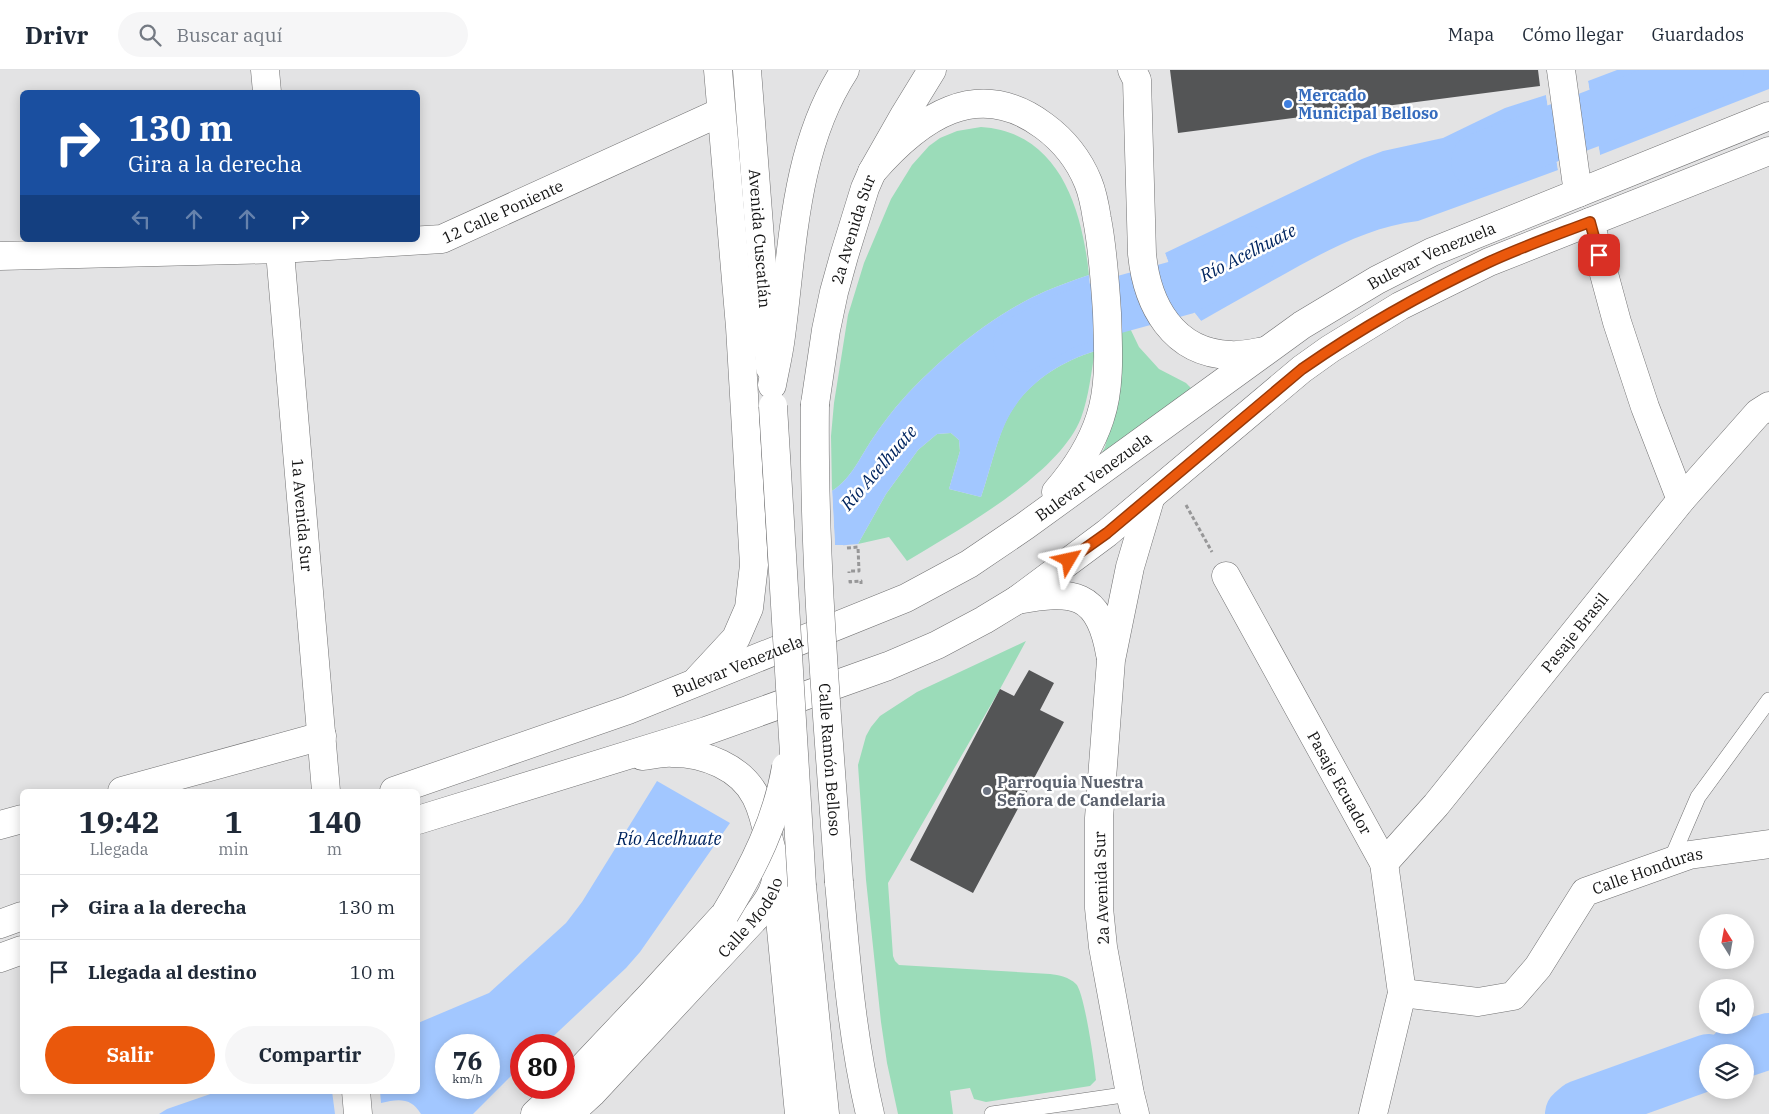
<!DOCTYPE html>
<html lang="es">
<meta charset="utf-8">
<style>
:root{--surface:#fff;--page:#f6f6f7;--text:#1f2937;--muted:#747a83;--line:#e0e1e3;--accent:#ea580c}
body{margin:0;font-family:"IBM Plex Serif",serif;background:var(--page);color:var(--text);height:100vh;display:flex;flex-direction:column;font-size:19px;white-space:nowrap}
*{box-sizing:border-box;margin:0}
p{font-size:16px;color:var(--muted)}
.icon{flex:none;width:28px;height:28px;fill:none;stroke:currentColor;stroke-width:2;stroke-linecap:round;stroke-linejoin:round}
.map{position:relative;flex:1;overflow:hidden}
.side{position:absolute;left:20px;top:719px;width:400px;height:305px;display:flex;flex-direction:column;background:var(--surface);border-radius:8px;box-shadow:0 2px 12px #0003}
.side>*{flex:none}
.top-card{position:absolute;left:20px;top:20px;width:400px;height:152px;border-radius:8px;box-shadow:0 2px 12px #0003;background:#1a4fa0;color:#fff;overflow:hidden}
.needle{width:32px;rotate:349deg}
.fabs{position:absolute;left:1699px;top:844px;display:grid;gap:10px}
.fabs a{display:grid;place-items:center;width:55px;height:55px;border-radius:50%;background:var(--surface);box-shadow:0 2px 12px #0003;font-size:25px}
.speed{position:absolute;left:435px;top:964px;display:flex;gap:10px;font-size:25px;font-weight:700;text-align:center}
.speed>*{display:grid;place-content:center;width:65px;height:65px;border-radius:50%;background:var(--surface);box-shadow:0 2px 12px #0003;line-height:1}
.speed small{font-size:12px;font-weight:400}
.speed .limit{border:8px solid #d22;background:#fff;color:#111}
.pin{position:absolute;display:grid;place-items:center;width:42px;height:42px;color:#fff;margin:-21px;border-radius:10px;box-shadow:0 2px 8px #0006}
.me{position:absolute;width:55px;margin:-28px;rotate:54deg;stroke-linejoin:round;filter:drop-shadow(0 0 4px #0008)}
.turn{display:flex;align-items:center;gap:18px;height:105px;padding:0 25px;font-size:22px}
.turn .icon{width:65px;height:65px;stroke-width:2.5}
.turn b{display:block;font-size:35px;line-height:42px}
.lanes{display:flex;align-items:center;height:48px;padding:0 25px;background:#0003;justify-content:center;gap:25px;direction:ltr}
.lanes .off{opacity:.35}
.eta{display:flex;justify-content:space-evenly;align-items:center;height:85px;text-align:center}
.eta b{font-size:30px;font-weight:800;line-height:35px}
.button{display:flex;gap:10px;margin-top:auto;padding:10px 25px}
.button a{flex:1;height:58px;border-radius:30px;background:var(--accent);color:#fff;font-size:20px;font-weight:800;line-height:58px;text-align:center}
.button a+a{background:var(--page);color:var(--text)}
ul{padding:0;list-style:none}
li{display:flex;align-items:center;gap:15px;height:65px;padding:0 25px;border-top:1px solid var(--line)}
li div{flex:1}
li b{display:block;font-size:19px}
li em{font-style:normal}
header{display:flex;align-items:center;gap:30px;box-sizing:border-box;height:70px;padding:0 25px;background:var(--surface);border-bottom:1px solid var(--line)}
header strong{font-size:24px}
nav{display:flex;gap:28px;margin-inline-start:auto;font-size:18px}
.search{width:350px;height:45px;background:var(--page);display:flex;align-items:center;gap:12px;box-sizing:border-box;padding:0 18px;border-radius:28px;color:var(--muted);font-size:19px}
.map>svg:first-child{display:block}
.green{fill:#9bdcb9}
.water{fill:#a2c7ff;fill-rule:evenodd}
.pier{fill:#e3e3e4}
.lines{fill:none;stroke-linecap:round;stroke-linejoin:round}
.river{stroke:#a2c7ff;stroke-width:56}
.building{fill:#545556}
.service-casing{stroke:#717172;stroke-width:16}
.minor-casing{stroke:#717172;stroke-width:29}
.tertiary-casing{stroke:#717172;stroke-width:29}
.secondary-casing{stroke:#717172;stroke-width:29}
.trunk-casing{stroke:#717172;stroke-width:29}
.path{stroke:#979798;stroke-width:3;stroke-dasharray:4 2.5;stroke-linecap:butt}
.service{stroke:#fff;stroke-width:15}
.minor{stroke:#fff;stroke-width:28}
.tertiary{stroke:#fff;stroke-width:28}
.secondary{stroke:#fff;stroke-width:28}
.trunk{stroke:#fff;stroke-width:28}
.secondary-bridge-casing{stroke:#717172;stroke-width:29;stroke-linecap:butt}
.secondary-bridge{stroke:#fff;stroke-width:28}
.route-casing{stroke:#983908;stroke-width:12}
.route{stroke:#ea580c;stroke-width:9}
.shop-dot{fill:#3f7fe0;stroke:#fff;stroke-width:2}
.worship-dot{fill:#6b7280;stroke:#fff;stroke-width:2}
.labels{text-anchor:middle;stroke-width:5;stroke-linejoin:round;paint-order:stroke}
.shop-label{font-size:16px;font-weight:bold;fill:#366cbe;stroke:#fff;text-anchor:start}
.street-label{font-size:16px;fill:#131313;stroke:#fff}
.worship-label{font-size:16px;font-weight:bold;fill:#5b616d;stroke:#fff;text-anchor:start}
.water-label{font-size:18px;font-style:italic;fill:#002560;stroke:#fff}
</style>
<header>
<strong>Drivr</strong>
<div class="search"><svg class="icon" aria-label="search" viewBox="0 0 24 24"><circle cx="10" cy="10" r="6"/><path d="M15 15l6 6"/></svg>Buscar aquí</div>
<nav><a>Mapa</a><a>Cómo llegar</a><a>Guardados</a></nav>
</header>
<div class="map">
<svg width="1769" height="1044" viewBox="0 0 1769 1044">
<rect width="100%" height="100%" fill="#e3e3e4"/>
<!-- green -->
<path class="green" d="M981,57c78,5 101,81 108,148 -15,5 -29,10 -43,16 -55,24 -111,71 -150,116 -8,10 -16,20 -23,31 -13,19 -21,40 -41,53l-1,-55 3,-33 14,-88 16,-52 27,-64 21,-34 17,-19 11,-8 17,-7z
M1123,248l4,4 12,25 20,22 27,14 6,6 -96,75 9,-17 8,-32 6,-89z
M1095,281c-4,22 -6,45 -14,67 -22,57 -123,112 -174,143l-18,-24 -31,7 28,-50 32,-44 19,-16 14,-1 8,7 1,11 -11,38 32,8c8,-23 14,-51 24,-74 17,-37 52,-60 90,-72z
M1026,571l-26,48 -112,194 5,73 2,5 4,4 151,9c9,1 19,3 26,10 8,7 19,82 20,96l-6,6 -104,16 -12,-3 -4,-11 -20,3 3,23h-55l-11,-51 -6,-41 -15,-142 -8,-115 8,-29 5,-9 9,-11 37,-24z"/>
<!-- water -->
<path class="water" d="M1617,0h152v19l-169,66 -12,-74z
M1546,25l12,75 -140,51c-50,6 -94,31 -137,55 -27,15 -54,30 -80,45l-21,-27 -15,-41 197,-94 21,-8 60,-13 62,-30z
M1089,205l6,76c-38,12 -73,35 -90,73 -10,22 -16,50 -24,73l-32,-8 11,-38 -1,-11 -8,-7 -14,1 -19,16 -32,44 -28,50 -23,2 -3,-55c20,-13 28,-34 41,-53 7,-11 15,-21 23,-31 39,-45 95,-92 150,-116 14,-6 28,-11 43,-16z
M657,711l73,42 -90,129 -14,16 -82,77h-23v21l-48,48h-52c-10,-17 -23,-15 -40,-11l-1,-12h38v-68l71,-30 77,-70 16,-21zM446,975h43v43h-43z
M219,1021h113l3,23h-176l8,-5z"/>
<!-- pier -->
<path class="pier" d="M1588,11l12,74 -2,1 -12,-74z
M1548,24l12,75 -2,1 -12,-75z
M1165,183l15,41 21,27 -3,1 -20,-27 -16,-41z
M832,418l3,57h8v2l-8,1 -2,-2 -4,-55z"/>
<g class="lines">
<!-- river -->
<path class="river" d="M1479,91l115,-43 122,-48
M1021,274l41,-22 30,-10 91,-25 64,-33
M1736,982l33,-11
M1573,1044l7,-6 128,-46"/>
</g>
<!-- building -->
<path class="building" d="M1170,0h368l2,16 -362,47z
M1029,600l25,13 -14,27 24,12 -91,171 -63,-33 90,-171 14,7z"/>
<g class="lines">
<defs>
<path id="service" d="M1670,792l28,-65 71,-97
M992,1044l138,-20"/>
<g id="minor">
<path d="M265,0l2,22"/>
<path d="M1561,0l17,123"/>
<path d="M1590,152l27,100 28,85 36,93"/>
<path id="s1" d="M279,170l47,551"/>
<path id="s2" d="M0,186l280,-7 162,-10 279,-127"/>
<path id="s3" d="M1226,506l158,287 18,130 -29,121"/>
<path d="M122,721l200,-55"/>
<path d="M0,755l22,-6"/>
<path id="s4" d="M1384,793l52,-58 245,-305 77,-87 11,-7"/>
<path id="s5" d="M1402,923l76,9 35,-6 25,-29 47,-75 104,-37 80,-11"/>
<path d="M356,1021l2,23"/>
</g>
<g id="tertiary">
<path d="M1017,530c56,-10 82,-9 93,54"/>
<path id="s6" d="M569,1044l23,-21 163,-175c9,-12 20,-25 21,-40 1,-12 -4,-26 -7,-38 -3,-15 -6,-29 -13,-43 -15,-30 -52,-44 -83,-44 -10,-1 -21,2 -31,3"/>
<path d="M1135,1044l-5,-20 -27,-147 -4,-39v-90l12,-158 19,-93 21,-71"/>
</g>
<g id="secondary">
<path id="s7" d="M747,0l23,298"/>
<path id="s8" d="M815,334l11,-74 8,-38 10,-36 21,-68 7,-16 33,-58 27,-44"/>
<path d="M776,808l23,236"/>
<path d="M839,812c7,78 13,156 31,232"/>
<path d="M802,816l23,228"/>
<path d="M564,1017l87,-92 74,-81"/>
<path d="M535,1044l28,-26"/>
</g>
<g id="trunk">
<path d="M1132,0l5,10 5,174c5,51 31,99 88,101 11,1 23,-2 34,-4"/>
<path d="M872,102c47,-54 105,-96 172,-46 19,14 35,34 44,56 5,12 7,24 9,37 6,31 8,62 10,94 1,34 4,72 -7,105 -9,28 -25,52 -44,74"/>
<path d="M772,315c3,-16 7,-32 9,-49 12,-89 13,-188 64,-266"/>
<path d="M698,609l38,-41 13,-30 5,-43 -14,-238 -22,-257"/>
<path id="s9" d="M394,721l234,-81 278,-112 63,-34 56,-38 277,-201 75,-45 55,-28 337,-136"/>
<path d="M418,750l288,-89 182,-65 49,-21 47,-25 33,-20 90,-67 195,-164 28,-20 70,-43 89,-44 280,-111"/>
<path d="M0,854l22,-8"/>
<path d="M0,888l22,-8"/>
</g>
</defs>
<!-- service casing -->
<use href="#service" class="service-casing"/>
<!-- minor casing -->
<use href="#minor" class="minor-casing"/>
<!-- tertiary casing -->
<use href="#tertiary" class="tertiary-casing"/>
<!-- secondary casing -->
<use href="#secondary" class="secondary-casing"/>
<!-- trunk casing -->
<use href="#trunk" class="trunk-casing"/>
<!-- path -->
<path class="path" d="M1186,435l26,47
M847,478l11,-1 1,24h-10v2
M850,510v2l11,-1v3"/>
<!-- service -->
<use href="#service" class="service"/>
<!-- minor -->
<use href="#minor" class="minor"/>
<!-- tertiary -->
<use href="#tertiary" class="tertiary"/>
<!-- secondary -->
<use href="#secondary" class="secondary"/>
<!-- trunk -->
<use href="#trunk" class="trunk"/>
<defs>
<g id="secondary-bridge">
<path id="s10" d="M815,334c-2,160 13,319 24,478"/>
<path d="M773,336l29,480"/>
<path d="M725,844c28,-46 52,-94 61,-147"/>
</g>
</defs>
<!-- secondary-bridge casing -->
<use href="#secondary-bridge" class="secondary-bridge-casing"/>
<!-- secondary-bridge -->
<use href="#secondary-bridge" class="secondary-bridge"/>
</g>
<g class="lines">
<defs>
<path id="route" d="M1069,490l38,-27 195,-164c59,-41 121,-76 185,-106 34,-16 69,-28 103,-41l9,33"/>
</defs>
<!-- route casing -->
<use href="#route" class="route-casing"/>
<!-- route -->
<use href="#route" class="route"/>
</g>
<!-- markers -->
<circle class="shop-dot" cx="1288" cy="34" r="5"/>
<circle class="worship-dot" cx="987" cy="721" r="5"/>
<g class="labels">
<!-- shop labels -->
<g class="shop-label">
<text x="1298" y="31">Mercado<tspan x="1298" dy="18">Municipal Belloso</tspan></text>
</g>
<!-- street labels -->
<g class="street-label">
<text dy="6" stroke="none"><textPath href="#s2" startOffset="509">12 Calle Poniente</textPath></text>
<text dy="6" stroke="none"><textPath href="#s8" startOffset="179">2a Avenida Sur</textPath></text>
<text dy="6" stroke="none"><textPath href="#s7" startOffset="169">Avenida Cuscatlán</textPath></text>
<text dy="6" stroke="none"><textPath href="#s9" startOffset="1176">Bulevar Venezuela</textPath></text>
<text dy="6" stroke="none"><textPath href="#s9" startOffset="771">Bulevar Venezuela</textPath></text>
<text dy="6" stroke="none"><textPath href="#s1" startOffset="276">1a Avenida Sur</textPath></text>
<text dy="6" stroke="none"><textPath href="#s4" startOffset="299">Pasaje Brasil</textPath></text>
<text dy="6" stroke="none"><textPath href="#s9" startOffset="366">Bulevar Venezuela</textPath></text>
<text dy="6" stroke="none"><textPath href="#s10" startOffset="356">Calle Ramón Belloso</textPath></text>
<text dy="6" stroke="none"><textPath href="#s3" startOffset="236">Pasaje Ecuador</textPath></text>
<text dy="6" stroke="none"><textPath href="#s5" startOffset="305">Calle Honduras</textPath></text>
<text transform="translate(1101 818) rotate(-92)" y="6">2a Avenida Sur</text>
<text dy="6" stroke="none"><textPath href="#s6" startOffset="268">Calle Modelo</textPath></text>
</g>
<!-- worship labels -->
<g class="worship-label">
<text x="997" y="718">Parroquia Nuestra<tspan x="997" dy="18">Señora de Candelaria</tspan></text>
</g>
<!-- water labels -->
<g class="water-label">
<text transform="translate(1248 183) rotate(-27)" y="6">Río Acelhuate</text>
<text transform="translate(879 398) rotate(-49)" y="6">Río Acelhuate</text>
<text x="669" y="775">Río Acelhuate</text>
</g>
</g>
</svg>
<div class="fabs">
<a><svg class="needle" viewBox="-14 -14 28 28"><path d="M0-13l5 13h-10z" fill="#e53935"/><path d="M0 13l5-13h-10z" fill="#747a83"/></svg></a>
<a><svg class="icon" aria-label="sound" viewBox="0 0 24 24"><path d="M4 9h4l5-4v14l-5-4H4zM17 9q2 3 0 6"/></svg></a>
<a><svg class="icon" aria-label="layers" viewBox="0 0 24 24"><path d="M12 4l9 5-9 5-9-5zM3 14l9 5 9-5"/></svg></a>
</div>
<div class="speed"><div>76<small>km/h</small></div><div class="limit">80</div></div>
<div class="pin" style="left:1599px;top:185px;background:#d93025"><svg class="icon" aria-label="arrive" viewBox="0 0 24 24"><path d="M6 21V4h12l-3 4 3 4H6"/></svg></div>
<svg class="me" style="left:1069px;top:490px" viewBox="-20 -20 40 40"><path d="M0-17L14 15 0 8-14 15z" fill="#ea580c" stroke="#fff" stroke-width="4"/></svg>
<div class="top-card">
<div class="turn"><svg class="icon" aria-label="right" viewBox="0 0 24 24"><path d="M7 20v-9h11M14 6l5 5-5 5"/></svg><div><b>130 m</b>Gira a la derecha</div></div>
<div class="lanes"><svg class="icon off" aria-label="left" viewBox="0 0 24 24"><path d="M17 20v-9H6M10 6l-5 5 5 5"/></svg><svg class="icon off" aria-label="ahead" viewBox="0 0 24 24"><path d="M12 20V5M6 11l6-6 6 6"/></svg><svg class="icon off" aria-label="ahead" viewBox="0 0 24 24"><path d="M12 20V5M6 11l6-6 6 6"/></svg><svg class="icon" aria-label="right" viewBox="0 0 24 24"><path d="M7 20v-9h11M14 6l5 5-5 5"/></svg></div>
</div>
<section class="side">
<div class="eta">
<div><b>19:42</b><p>Llegada</p></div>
<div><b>1</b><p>min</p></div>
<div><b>140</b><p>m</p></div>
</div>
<ul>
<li><svg class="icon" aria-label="right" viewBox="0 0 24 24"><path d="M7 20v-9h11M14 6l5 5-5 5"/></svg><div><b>Gira a la derecha</b></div><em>130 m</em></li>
<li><svg class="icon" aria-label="arrive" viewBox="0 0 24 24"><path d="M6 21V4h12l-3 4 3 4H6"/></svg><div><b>Llegada al destino</b></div><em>10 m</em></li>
</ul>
<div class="button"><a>Salir</a><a>Compartir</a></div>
</section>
</div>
